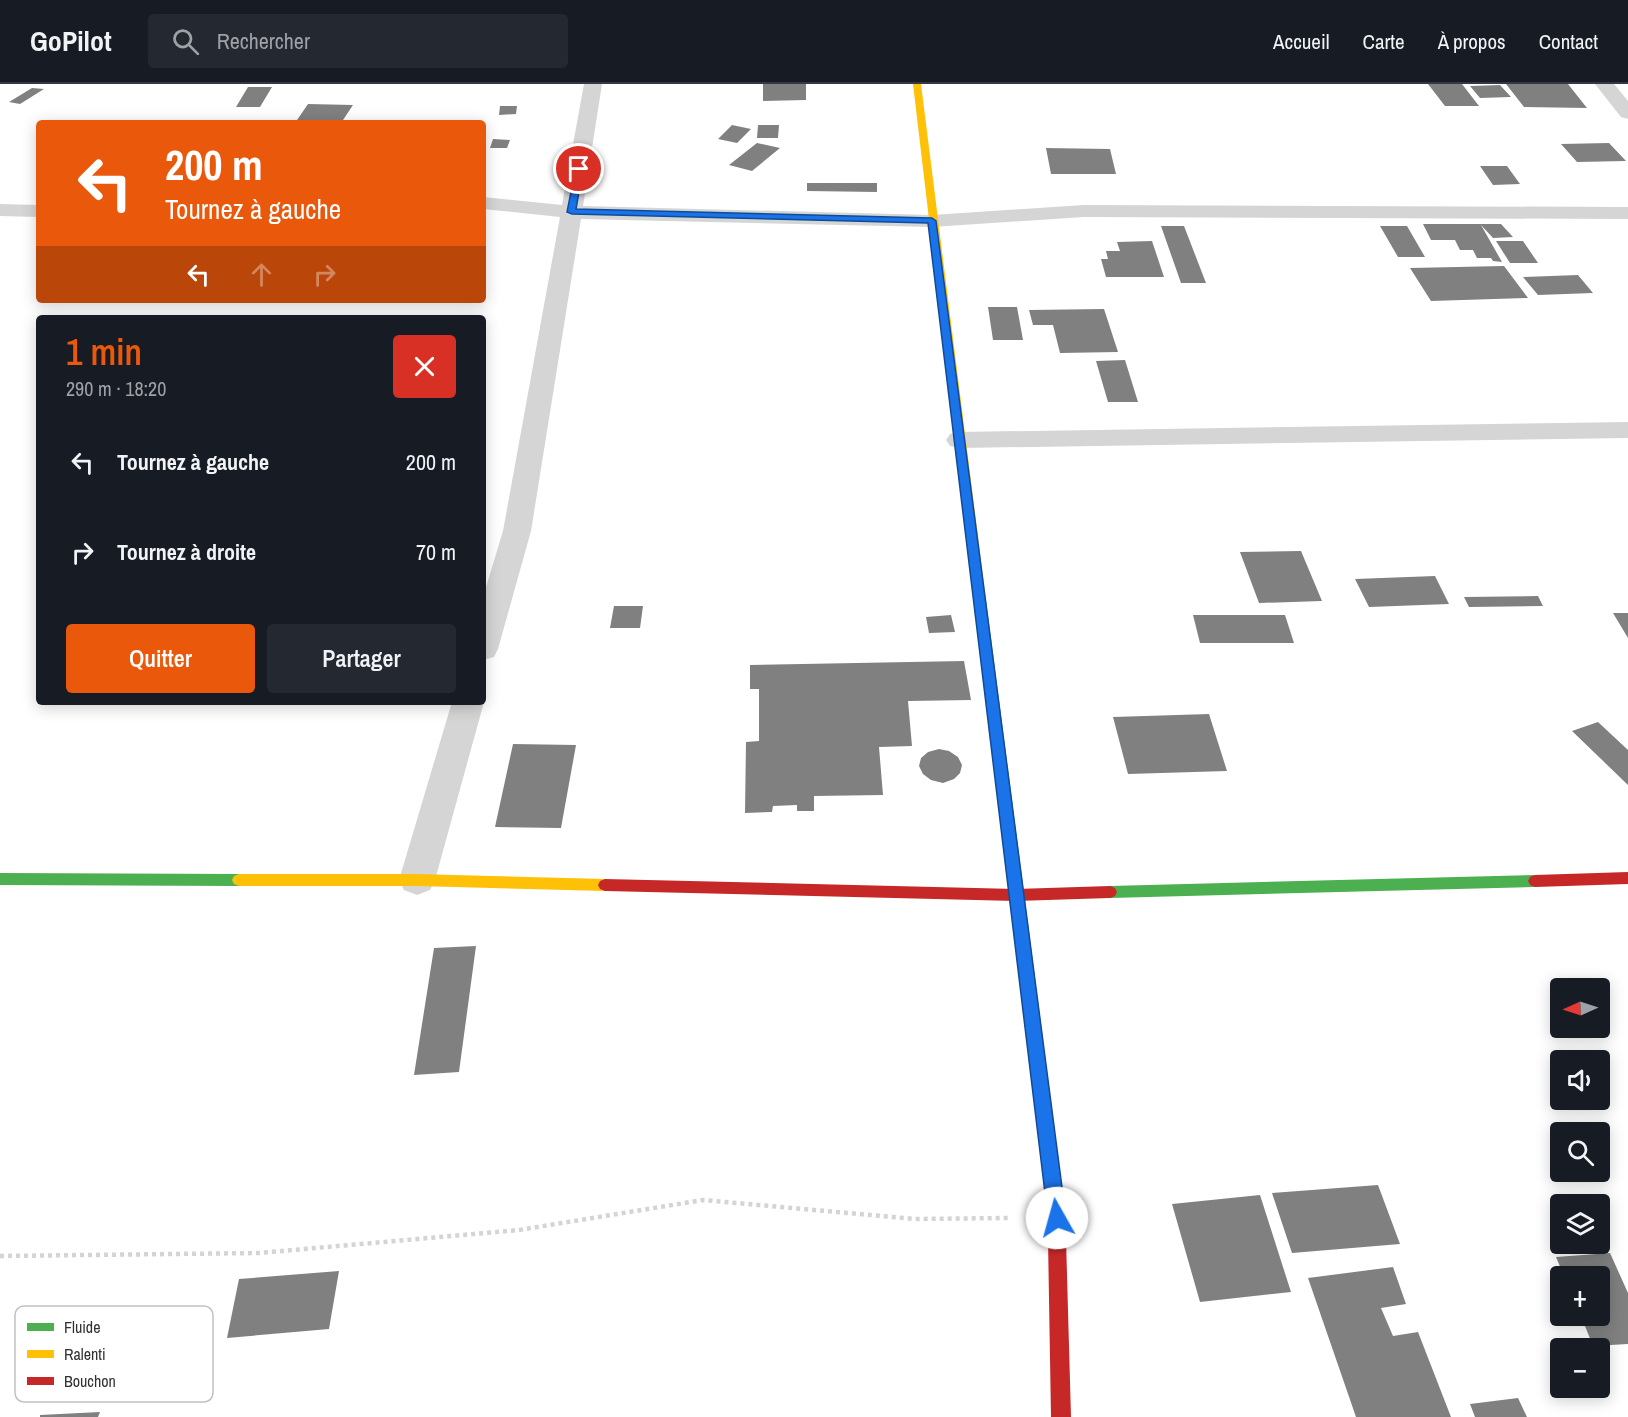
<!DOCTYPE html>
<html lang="fr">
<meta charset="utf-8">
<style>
:root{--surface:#171b24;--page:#242831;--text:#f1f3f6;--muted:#9ea1a6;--line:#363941;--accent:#ea580c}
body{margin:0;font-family:"Archivo Narrow",sans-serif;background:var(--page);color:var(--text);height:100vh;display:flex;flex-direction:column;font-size:22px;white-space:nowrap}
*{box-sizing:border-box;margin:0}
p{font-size:20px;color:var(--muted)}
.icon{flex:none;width:33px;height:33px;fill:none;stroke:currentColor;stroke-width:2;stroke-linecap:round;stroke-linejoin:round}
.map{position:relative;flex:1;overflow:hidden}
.details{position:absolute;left:36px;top:231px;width:450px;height:390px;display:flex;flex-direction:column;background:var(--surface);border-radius:6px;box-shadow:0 3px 15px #0003}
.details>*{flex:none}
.guide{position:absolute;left:36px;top:36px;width:450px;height:183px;border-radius:6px;box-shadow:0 3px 15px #0003;background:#ea580c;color:#fff;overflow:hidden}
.needle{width:39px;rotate:267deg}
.fabs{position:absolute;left:1550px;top:894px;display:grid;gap:12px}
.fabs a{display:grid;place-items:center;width:60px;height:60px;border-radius:6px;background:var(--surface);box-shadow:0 3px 15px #0003;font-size:30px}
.pin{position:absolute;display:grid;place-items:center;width:51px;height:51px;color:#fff;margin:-26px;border:3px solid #fff;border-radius:50%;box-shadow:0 2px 6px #0007}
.me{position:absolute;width:66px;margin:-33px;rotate:353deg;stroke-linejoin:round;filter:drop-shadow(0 0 4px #0008)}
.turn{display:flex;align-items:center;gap:21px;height:126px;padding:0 30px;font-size:27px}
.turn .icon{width:78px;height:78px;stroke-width:2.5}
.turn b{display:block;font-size:42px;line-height:51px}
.lanes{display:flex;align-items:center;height:57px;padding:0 30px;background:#0003;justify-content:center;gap:30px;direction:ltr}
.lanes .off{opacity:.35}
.round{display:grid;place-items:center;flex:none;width:63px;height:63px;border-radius:6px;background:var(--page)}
.overview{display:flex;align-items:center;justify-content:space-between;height:102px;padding:0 30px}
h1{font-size:36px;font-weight:600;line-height:45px;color:var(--accent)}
.primary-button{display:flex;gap:12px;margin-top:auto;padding:12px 30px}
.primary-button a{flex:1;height:69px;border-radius:6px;background:var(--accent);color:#fff;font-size:24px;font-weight:600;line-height:69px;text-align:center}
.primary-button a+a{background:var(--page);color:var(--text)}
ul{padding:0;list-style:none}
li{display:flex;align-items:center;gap:18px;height:90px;padding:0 30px}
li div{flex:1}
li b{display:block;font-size:22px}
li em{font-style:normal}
header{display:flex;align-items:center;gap:36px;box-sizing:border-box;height:84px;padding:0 30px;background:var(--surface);border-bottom:2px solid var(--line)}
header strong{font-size:28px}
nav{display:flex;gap:33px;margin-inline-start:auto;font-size:21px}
.search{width:420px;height:54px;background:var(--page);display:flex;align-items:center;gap:15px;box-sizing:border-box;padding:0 21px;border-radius:6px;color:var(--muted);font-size:22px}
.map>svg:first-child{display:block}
.building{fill:#808080}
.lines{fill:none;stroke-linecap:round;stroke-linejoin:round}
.path{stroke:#d4d4d4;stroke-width:4.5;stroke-dasharray:4 4;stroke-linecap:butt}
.street{fill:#d5d5d5;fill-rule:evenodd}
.fast{fill:#4caf50;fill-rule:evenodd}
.slow{fill:#ffc107;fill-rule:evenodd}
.jam{fill:#c62828;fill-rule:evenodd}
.route{fill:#1a73e8;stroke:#114b97;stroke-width:1.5}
.key{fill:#fff;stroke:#c1c1c1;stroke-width:1.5}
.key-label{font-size:16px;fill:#313131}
</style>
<header>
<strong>GoPilot</strong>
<div class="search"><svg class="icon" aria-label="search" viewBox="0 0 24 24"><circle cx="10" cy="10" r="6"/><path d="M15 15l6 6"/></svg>Rechercher</div>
<nav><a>Accueil</a><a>Carte</a><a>À propos</a><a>Contact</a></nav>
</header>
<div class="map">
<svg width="1628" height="1333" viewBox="0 0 1628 1333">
<rect width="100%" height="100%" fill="#fff"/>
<!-- building -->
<path class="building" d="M763,0h43v16l-43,1z
M1428,0h34l17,22h-34z
M1506,0h62l19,24 -63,-1z
M1500,1l11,12 -31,1 -10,-12z
M248,3h24l-12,20h-24z
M32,4l12,1 -24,15 -11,-2z
M308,20l45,1 -12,18h-46z
M500,22h17l-1,8 -17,1z
M732,41l19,4 -14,14 -19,-4z
M758,41h21l-1,13h-21z
M493,55l17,1 -3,8h-17z
M757,59l23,5 -28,23 -23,-6z
M1609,59l17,18 -49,1 -16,-18z
M1046,64l64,1 6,25h-65z
M1480,82h27l13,18 -27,1z
M807,99h70v9l-70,-1z
M1423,140h78l12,13 -20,1 -12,-13 21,37 -9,-1 -2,-3h-14l-4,-8h-13l-5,-10h-24z
M1161,142h23l22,57h-25z
M1380,142h27l18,31h-27z
M1152,157l12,36h-58l-5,-18h7l-2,-8h14l-3,-9z
M1496,157h27l15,22h-28z
M1504,182l24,32 -97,3 -21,-33z
M1578,191l15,18 -55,2 -15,-18z
M988,223h29l6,33h-30z
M1104,225l14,43 -58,1 -7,-28h-20l-4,-15z
M1125,276l13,42h-30l-12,-41z
M1301,467l21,50 -63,2 -19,-51z
M1435,492l14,28 -80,3 -14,-28z
M1538,512l5,10 -74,1 -5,-10z
M614,522h29l-3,22h-30z
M1613,529h15v25z
M951,531l4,17 -26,1 -3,-16z
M1193,531h92l9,28h-94z
M964,577l7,39 -63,1 4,45 -33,1 4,48 -69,1v15h-17v-6l-24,1 -1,6 -27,1 1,-71 13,-1v-52h-9v-24z
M1209,630l18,57 -99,3 -15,-57z
M1598,638l30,28v35l-56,-54z
M513,660l63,1 -15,83 -66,-1z
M939,665l10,2 9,6 4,8 -2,8 -6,6 -11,4 -12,-3 -8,-6 -4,-8 2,-8 7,-6z
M476,862l-17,126 -45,3 20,-127z
M1378,1101l22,59 -108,9 -20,-60z
M1260,1111l31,97 -91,10 -28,-98z
M1610,1169l18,40v51l-35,2 -12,-30h18v-40h-35l-8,-19z
M1393,1183l13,37 -25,4 12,28 25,-4 33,85h-95l-48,-139z
M339,1187l-10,58 -102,9 12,-59z
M1518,1314l9,19h-52l-5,-13z
M100,1328l-2,5h-58v-2z"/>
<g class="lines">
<!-- path -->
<path class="path" d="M0,1172l259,-3 260,-23 184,-30 212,19 93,-1"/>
<!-- street -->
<path class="street" d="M584,0h18l-19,122 349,9 152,-10 544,2v12l-544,-2 -152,10 -351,-8 -50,312 -33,118 -4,8 -11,3v-63l20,-66 57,-314 -77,-8v-12l79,8z
M1595,0h19l14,17v18l-7,-2z
M0,120l39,1v12l-39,-1z
M1628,338v16l-669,10 -9,-2 -4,-6 4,-6 9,-2z
M483,616l1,2 -49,178 -5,10 -13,5 -13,-5 -5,-10 53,-178z"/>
<!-- fast -->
<path class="fast" d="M980,512l6,4 49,378 -3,5 -5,2 -5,-2 -3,-5 -45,-378z
M0,789l239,1 5,2 2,4 -2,4 -5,2 -239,-1z
M1535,791l5,2 2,4 -2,4 -5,2 -425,11 -5,-2 -2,-4 2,-4 5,-2z"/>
<!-- slow -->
<path class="slow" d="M913,0h8l65,516 -6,4 -6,-4z
M239,790h178l188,5 5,2 2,4 -2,4 -5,2 -188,-5h-178l-5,-2 -2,-4 2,-4z
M1027,887l5,2 3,5 31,240v21l-3,6 -6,3 -6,-3 -3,-6v-21l-29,-240 3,-5z"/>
<!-- jam -->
<path class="jam" d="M1628,788v12l-93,3 -5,-2 -2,-4 2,-4 5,-2z
M605,795l411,10 94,-3 5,2 2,4 -2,4 -5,2 -94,3 -411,-10 -5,-2 -2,-4 2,-4z
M1057,1146l6,3 3,6 5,178h-20l-3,-178 3,-6z"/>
</g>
<!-- route -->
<path class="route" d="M576,83l7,2 -7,40 356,9 4,3 130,997 -2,6 -7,3 -6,-3 -3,-6 -120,-995 -356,-9 -5,-2z"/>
<!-- legend -->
<rect x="15" y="1222" width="198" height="96" rx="9" class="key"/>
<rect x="27" y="1239" width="27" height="8" fill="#4caf50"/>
<rect x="27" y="1266" width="27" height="8" fill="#ffc107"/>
<rect x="27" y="1293" width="27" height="8" fill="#c62828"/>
<g class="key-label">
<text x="64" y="1249">Fluide</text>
<text x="64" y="1276">Ralenti</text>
<text x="64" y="1303">Bouchon</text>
</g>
</svg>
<div class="fabs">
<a><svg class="needle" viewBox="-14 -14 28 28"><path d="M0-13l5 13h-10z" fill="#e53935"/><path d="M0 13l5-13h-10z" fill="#9ea1a6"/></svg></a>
<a><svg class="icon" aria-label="sound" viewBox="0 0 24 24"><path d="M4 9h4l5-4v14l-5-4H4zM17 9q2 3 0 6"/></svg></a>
<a><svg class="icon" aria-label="search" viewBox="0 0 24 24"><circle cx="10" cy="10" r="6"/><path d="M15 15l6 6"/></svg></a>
<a><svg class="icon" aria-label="layers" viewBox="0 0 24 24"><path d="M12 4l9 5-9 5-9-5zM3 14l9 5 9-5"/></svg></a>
<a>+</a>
<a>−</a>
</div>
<div class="pin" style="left:579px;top:85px;background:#d93025"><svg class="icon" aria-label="arrive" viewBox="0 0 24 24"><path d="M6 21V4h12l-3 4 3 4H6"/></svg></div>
<svg class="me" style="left:1057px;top:1134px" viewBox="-20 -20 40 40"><circle r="19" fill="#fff"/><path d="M0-13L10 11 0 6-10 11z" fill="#1a73e8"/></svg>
<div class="guide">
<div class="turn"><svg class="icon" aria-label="left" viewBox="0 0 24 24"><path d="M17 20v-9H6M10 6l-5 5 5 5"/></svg><div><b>200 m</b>Tournez à gauche</div></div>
<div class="lanes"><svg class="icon" aria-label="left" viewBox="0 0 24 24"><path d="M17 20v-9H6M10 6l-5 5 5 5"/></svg><svg class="icon off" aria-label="ahead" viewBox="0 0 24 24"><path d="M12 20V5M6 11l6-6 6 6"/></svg><svg class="icon off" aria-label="right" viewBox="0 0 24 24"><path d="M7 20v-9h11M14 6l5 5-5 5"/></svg></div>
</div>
<section class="details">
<div class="overview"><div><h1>1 min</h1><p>290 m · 18:20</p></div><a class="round" style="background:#d93025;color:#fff"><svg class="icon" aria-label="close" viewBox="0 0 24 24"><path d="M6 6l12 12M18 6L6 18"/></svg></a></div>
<ul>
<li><svg class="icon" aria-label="left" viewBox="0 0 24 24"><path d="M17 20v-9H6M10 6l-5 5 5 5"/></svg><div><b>Tournez à gauche</b></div><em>200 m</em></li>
<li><svg class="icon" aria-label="right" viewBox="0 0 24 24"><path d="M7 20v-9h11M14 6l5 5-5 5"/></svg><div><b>Tournez à droite</b></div><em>70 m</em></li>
</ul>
<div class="primary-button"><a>Quitter</a><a>Partager</a></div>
</section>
</div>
